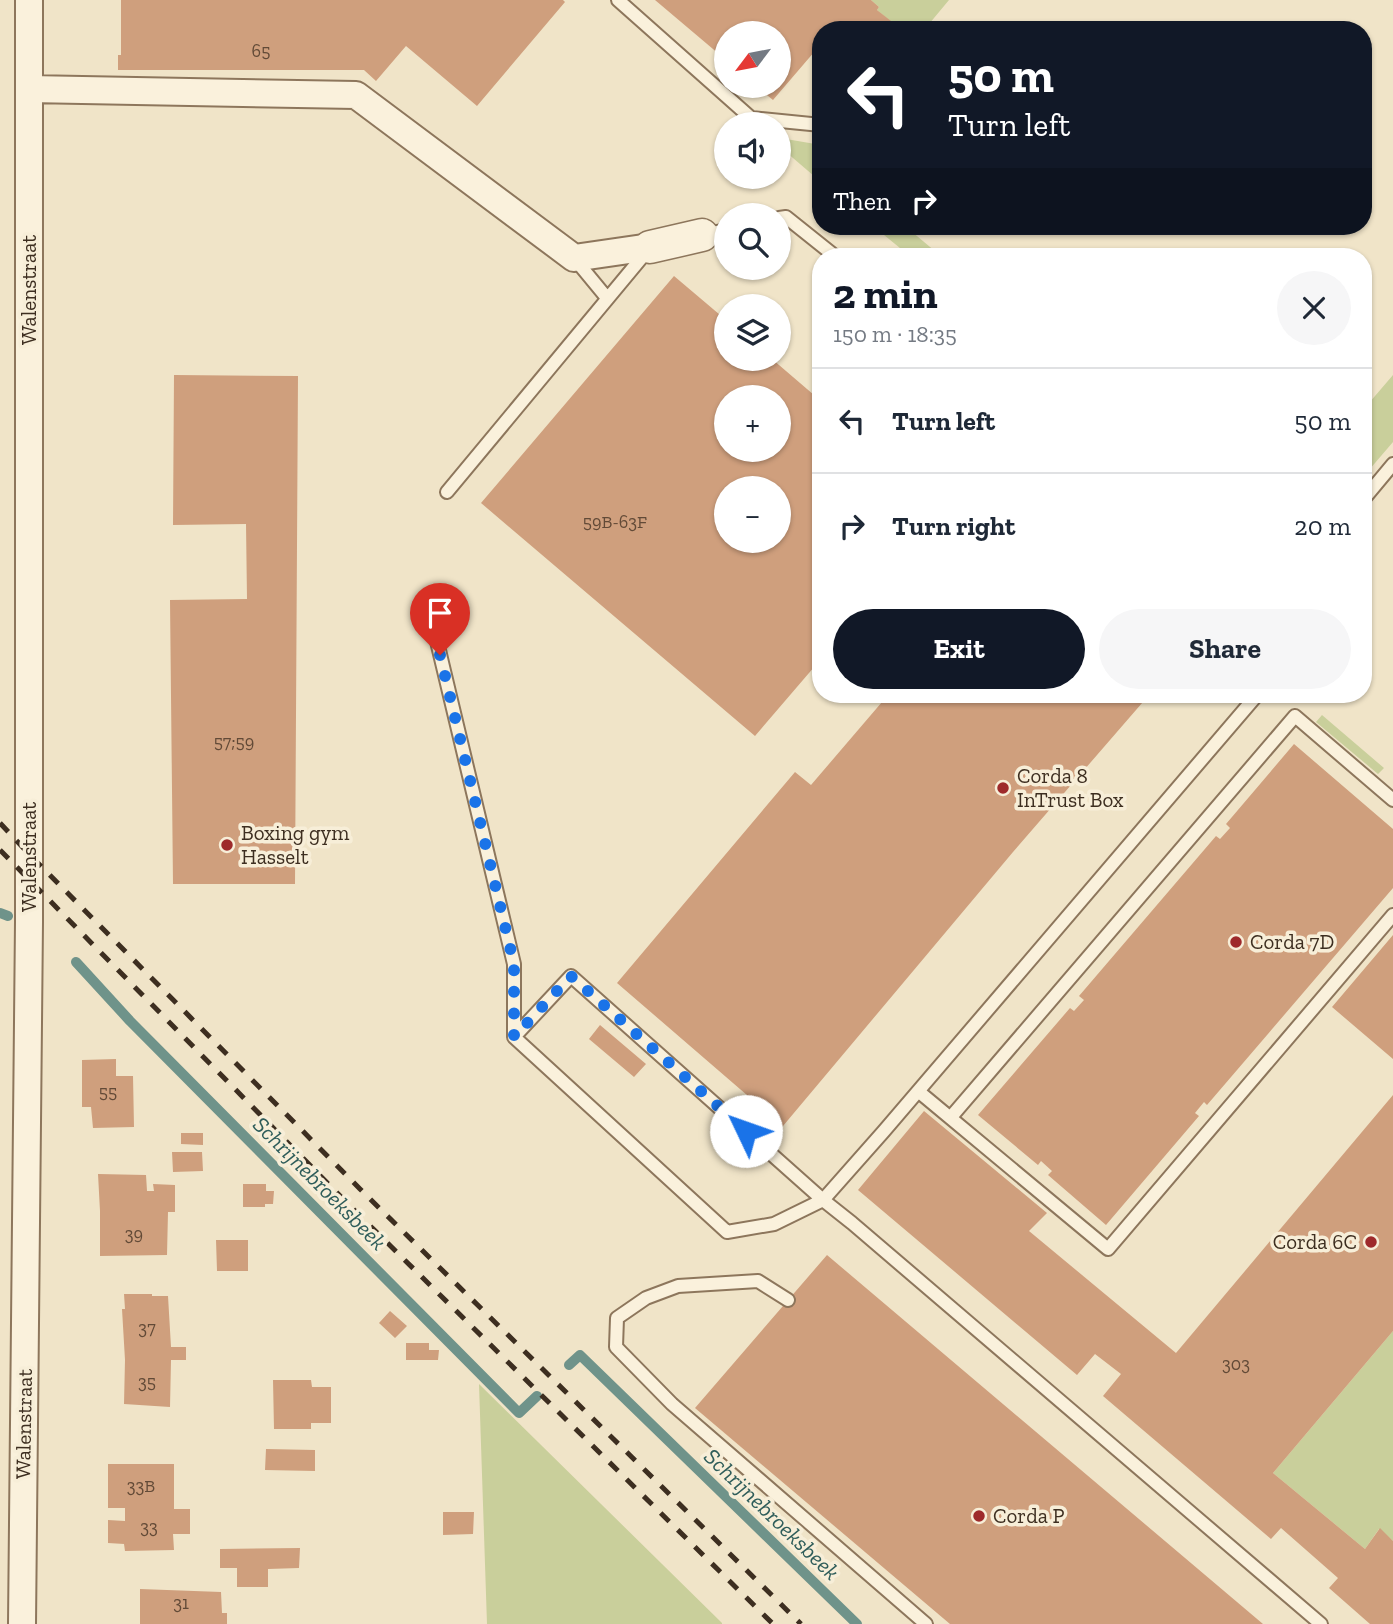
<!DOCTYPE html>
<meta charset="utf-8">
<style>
:root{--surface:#fff;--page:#f6f6f7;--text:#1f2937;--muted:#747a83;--line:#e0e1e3;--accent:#111827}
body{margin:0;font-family:"Zilla Slab",serif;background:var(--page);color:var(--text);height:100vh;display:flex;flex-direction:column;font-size:26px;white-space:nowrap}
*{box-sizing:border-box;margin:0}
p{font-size:23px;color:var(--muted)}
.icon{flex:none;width:38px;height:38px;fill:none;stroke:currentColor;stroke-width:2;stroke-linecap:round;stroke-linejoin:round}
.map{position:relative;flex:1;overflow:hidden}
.panel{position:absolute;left:812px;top:248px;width:560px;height:455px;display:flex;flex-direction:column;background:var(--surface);border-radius:28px;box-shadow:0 2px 5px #0004}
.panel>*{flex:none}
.hud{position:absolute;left:812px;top:21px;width:560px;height:214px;border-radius:28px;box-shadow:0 2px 5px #0004;background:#111827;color:#fff;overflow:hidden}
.needle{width:46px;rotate:238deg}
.tools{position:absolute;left:714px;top:21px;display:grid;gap:14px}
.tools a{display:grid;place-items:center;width:77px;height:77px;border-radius:50%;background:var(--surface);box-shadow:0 2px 5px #0004;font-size:35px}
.pin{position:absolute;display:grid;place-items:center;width:60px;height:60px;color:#fff;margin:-72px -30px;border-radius:50% 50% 50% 0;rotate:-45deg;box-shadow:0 0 7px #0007}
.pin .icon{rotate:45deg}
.me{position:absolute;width:77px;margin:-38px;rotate:312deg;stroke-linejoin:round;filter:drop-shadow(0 0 5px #0008)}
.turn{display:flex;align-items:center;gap:24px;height:147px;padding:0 21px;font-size:32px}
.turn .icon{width:91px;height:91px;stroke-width:2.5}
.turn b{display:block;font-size:49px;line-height:60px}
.then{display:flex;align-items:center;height:66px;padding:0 21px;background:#0003;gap:14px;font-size:26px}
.round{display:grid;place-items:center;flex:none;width:74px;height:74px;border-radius:37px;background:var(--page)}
.head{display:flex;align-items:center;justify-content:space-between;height:119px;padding:0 21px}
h1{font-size:42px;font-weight:800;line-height:52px;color:var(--accent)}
.button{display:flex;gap:14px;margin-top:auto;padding:14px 21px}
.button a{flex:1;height:80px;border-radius:42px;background:var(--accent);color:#fff;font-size:28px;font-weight:800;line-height:80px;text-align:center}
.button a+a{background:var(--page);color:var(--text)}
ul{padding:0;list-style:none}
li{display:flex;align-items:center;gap:21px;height:105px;padding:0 21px;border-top:2px solid var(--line)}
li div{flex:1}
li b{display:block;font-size:26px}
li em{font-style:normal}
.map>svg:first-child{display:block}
.green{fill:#c9cf9b}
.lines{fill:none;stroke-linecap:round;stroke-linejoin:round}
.stream{stroke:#6f938a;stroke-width:10}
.building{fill:#cf9f7d;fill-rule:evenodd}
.service-casing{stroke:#8d765c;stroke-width:16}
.minor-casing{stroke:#8d765c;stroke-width:30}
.tertiary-casing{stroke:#8d765c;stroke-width:35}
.service{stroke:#faf1dc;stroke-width:12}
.minor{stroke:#faf1dc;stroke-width:26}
.tertiary{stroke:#faf1dc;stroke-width:32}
.rail{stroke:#3d2e20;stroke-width:5;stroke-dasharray:12 12;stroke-linecap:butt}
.route{stroke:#1a73e8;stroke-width:12;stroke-dasharray:0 21.6}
.poi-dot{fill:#9e2a2b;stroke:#f7eed8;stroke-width:2.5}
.labels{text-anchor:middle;stroke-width:7;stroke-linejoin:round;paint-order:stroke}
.number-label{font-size:18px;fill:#624a37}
.street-label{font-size:21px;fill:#3d2e20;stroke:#f7eed8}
.poi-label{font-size:21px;fill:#3d2e20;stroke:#f7eed8;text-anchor:start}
.water-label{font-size:23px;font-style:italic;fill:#2f5d5a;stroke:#f7eed8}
</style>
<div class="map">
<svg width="1393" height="1624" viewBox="0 0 1393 1624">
<rect width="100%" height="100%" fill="#f0e4c8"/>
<!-- green -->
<path class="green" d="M871,0h78l-25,30h-41l7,-9 -13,-11 2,-3z
M786,139l35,6v37l-42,-36v-3z
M873,226h32l37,31h-31z
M1393,375v67l-30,35v-67z
M1322,715l62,53 -6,6 -62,-52z
M1393,1331v210l-14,-12 -14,20 -92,-76z
M479,1384l243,239v1h-235z"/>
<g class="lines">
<!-- stream -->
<path class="stream" d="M0,913l8,3
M76,962l54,59 389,392 18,-17
M569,1365l11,-10 277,269"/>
</g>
<!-- building -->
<path class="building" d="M121,0h442l2,2 -88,104 -71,-60 -30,35 -12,-11h-246v-15h3z
M655,0h216l8,7 -2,3 14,11 -8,9h-62v14l-48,56 -17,-14h23v-53h-53v27z
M674,276l52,44v39h46l49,42v258l-66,77 -274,-233zM726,397h53v53h-53zM726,488h53v53h-53z
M174,375l124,1 -3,508h-122l-3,-284 77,-1 -1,-75 -73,1z
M888,695h261l-136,157 -230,274 -166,-143 178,-211 16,13z
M1294,744l99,85v59l-186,217 -3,-3 -9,11 4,3 -93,109 -58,-50 4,-4 -11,-10 -3,4 -60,-50 92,-107 4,3 10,-11 -5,-4 137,-160 4,3 10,-11 -4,-4z
M1393,935v124l-61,-52z
M600,1025l46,39 -12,13 -45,-38z
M116,1059v17h17l1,51 -41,1 -2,-21h-9v-47z
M1393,1095v236l-120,142 92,76 15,-21 13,13v83h-23l-41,-36 9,-10 -57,-50 -10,11 -168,-143 18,-22 -26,-20 -18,21 -219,-185 66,-79 123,102 -18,18 147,122z
M181,1133h22v12l-22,-1z
M172,1152h30l1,19 -30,1z
M98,1174l48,1 1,16h7l-1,-7 22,1v27h-7l-1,43 -67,1v-45z
M243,1184h23v7h8l-1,13h-8v3h-22z
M216,1240h32v31h-31z
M827,1255l436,369h-313l-255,-216z
M124,1294h28v2h16l3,51h15v13h-15l-1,47 -46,-3 1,-44 -3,-51h3z
M390,1311l17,15 -12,12 -16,-15z
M406,1343h23v7h10l-1,10h-32z
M273,1380h38l1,7h19v36h-20v6h-37z
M266,1449l49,1v21l-50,-1z
M108,1464h66v45h16v25h-17l1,16 -49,1 -1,-7 -16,-1v-23l17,1v-13h-17z
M443,1512h31l-1,22 -30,1z
M300,1548l-1,20 -31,1v18h-31v-19h-17v-19z
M140,1589l81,3 1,21h5v11h-87z"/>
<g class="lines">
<defs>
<path id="service" d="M618,0l133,118 70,7
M779,218l7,-1 50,40
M703,235l23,-5
M574,258l33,40
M447,492l201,-242
M1363,500l30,-36
M434,629l80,335v73
M1257,695l-373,436 -61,69 -252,-224 -57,61 213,195 47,-8 49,-24 29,23 469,401
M918,1091l190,158 285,-334
M951,1117l344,-401 98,84
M788,1300l-30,-19 -80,5 -32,12 -29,20 -1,29 56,57 254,220"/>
<path id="minor" d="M29,89l327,6 218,163 76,-11
M22,1624l7,-702v-922"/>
<path id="tertiary" d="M650,247l52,-12"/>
</defs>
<!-- service casing -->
<use href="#service" class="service-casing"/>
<!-- minor casing -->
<use href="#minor" class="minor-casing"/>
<!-- tertiary casing -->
<use href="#tertiary" class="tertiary-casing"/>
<!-- service -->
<use href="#service" class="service"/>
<!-- minor -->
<use href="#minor" class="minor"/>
<!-- tertiary -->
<use href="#tertiary" class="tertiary"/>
<!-- rail -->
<path class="rail" d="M0,823l29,31 331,335 441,435
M0,850l348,354 425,420"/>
</g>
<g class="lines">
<!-- route -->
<path class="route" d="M440,655l74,309v73l57,-61 175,155"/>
</g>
<!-- markers -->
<g class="poi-dot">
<circle cx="1003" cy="788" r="7"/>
<circle cx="227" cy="845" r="7"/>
<circle cx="1236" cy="942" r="7"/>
<circle cx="1371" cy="1242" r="7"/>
<circle cx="979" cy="1516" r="7"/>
</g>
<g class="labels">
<!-- number labels -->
<g class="number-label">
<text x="261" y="57">65</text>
<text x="615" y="528">59B-63F</text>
<text x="234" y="748">57;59</text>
<text x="108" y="1098">55</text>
<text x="134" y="1240">39</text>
<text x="147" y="1334">37</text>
<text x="1236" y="1370">303</text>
<text x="147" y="1388">35</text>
<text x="141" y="1492">33B</text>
<text x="149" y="1533">33</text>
<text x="181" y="1609">31</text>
</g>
<!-- street labels -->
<g class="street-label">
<text transform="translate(29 290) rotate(-90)" y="7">Walenstraat</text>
<text transform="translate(29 857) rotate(-90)" y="7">Walenstraat</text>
<text transform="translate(24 1424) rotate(-89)" y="7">Walenstraat</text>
</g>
<!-- poi labels -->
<g class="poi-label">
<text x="1017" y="783">Corda 8<tspan x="1017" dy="24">InTrust Box</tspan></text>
<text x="241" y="840">Boxing gym<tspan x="241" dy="24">Hasselt</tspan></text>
<text x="1250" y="949">Corda 7D</text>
<text x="1357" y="1249" text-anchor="end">Corda 6C</text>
<text x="993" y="1523">Corda P</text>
</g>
<!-- water labels -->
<g class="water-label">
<text transform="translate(320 1183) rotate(45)" y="8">Schrijnebroeksbeek</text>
<text transform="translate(772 1514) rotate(44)" y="8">Schrijnebroeksbeek</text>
</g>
</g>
</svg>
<div class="tools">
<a><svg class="needle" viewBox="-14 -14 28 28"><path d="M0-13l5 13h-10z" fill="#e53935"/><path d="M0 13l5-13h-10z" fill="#747a83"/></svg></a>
<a><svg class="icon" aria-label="sound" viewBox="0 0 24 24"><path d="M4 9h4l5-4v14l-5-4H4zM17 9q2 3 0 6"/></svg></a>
<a><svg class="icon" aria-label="search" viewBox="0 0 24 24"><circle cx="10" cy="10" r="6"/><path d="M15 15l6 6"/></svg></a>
<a><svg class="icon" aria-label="layers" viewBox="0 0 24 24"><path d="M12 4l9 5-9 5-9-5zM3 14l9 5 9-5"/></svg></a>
<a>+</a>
<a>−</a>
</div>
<div class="pin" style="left:440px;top:655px;background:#d93025"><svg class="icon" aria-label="arrive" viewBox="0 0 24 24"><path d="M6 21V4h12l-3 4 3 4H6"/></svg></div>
<svg class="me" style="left:746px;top:1131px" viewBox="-20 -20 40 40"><circle r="19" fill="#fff"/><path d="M0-13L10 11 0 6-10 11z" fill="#1a73e8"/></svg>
<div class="hud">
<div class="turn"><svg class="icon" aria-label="left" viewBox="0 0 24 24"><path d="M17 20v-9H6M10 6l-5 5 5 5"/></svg><div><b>50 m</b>Turn left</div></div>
<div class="then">Then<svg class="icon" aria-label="right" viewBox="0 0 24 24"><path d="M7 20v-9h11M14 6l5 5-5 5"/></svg></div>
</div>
<section class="panel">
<div class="head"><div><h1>2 min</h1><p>150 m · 18:35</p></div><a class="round"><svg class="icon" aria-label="close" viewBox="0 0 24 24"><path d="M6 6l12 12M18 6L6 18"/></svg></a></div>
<ul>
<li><svg class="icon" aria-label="left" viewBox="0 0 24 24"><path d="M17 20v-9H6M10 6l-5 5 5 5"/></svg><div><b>Turn left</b></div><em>50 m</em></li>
<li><svg class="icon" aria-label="right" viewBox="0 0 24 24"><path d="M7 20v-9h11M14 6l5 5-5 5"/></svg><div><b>Turn right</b></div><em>20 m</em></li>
</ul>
<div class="button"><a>Exit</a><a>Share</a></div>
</section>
</div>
